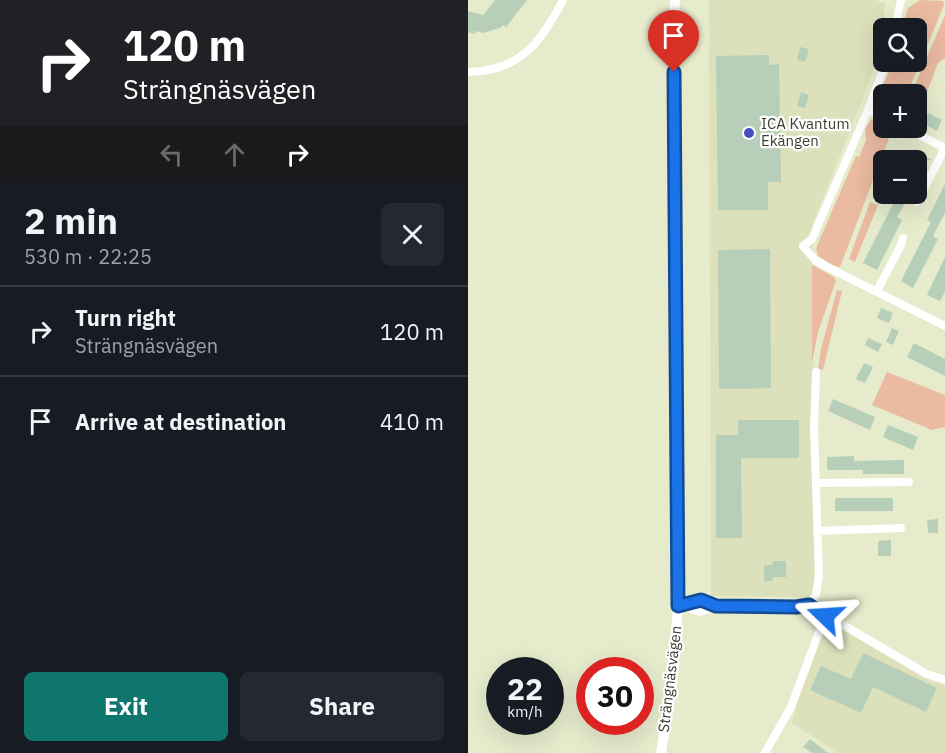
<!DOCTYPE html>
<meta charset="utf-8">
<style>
:root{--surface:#171b24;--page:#242831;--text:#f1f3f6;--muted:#9ea1a6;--line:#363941;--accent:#0f766e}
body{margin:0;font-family:"IBM Plex Sans",sans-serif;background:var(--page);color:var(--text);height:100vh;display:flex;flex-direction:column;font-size:22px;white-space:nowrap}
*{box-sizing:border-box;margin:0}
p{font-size:20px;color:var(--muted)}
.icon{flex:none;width:33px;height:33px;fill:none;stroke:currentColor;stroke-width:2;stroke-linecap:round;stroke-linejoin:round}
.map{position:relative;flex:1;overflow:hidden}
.details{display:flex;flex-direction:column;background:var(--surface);width:468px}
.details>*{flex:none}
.top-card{background:#202124;color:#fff;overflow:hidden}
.buttons{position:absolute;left:405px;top:18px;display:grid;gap:12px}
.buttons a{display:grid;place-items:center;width:54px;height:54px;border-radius:9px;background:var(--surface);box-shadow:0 6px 24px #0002;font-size:30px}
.speed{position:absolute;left:18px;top:657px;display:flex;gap:12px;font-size:30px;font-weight:700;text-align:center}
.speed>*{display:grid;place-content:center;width:78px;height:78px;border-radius:50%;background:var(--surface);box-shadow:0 6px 24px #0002;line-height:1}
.speed small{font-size:15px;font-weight:400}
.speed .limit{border:9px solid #d22;background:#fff;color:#111}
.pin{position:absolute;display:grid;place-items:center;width:51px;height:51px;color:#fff;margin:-62px -26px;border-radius:50% 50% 50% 0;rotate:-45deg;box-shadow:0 0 6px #0007}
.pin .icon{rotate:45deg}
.me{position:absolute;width:66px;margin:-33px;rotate:290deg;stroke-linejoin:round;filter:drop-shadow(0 0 4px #0008)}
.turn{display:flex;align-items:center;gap:21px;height:126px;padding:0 24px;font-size:27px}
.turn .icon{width:78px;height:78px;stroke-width:2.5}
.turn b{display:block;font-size:42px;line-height:51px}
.lanes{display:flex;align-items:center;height:57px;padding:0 24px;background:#0003;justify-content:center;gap:30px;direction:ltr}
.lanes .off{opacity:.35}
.round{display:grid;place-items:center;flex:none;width:63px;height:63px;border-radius:9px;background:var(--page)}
.head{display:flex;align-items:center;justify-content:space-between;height:102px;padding:0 24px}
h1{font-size:36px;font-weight:700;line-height:45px}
.button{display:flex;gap:12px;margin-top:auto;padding:12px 24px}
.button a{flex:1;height:69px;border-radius:9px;background:var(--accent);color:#fff;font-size:24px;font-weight:700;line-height:69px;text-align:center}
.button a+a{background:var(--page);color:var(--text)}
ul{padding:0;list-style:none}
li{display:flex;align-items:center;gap:18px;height:90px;padding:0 24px;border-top:2px solid var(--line)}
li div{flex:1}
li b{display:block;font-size:22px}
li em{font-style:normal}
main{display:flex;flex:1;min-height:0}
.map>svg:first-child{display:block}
.built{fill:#dce1bb}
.green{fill:#eabaa1}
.building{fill:#b7cfb8}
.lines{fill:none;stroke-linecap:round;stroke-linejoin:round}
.minor{stroke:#fff;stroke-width:8}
.secondary{stroke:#fff;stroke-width:10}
.route-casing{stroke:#114b97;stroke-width:15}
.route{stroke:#1a73e8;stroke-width:10}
.poi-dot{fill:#464cc1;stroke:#fff;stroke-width:2}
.labels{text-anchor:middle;stroke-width:4.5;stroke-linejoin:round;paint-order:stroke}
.poi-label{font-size:15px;fill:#3b3d31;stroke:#fff;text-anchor:start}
.street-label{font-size:15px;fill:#3b3d31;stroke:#fff}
</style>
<main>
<section class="details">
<div class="top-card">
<div class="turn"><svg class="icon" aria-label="right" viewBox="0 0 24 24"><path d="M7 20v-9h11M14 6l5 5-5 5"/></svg><div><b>120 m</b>Strängnäsvägen</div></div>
<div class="lanes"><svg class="icon off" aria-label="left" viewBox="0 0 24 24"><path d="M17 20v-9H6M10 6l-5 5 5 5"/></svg><svg class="icon off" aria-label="ahead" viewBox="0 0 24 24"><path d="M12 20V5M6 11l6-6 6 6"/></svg><svg class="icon" aria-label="right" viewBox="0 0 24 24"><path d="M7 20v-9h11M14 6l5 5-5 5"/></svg></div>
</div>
<div class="head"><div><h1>2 min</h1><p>530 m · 22:25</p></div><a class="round"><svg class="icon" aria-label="close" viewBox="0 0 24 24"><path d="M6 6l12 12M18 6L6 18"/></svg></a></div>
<ul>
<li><svg class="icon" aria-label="right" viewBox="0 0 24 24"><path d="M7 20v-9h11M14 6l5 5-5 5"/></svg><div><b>Turn right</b><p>Strängnäsvägen</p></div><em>120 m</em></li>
<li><svg class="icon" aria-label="arrive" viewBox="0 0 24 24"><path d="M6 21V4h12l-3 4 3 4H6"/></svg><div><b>Arrive at destination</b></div><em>410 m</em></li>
</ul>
<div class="button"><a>Exit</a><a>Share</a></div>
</section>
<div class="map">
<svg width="477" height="753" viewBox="0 0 477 753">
<rect width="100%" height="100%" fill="#e6ebcc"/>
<!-- built -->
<path class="built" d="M241,0h164l12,3 -3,47 -70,176 2,188v183l-103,-1z
M358,625h9l78,47 15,8 17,5v68h-107l-46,-30 7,-27z"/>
<!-- green -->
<path class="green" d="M452,0l23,1 1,4 -37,89h-23l-1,16 -4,-2 -2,-8 16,-38h23v-34h-14l6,-20z
M477,15v43l-7,5 -11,29 -9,-3 -3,-4z
M412,119l3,2 1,7h8l-4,13 -48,126 -7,-2 -15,-9 -2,-8 40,-92 3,1 7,-17 -1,-11 6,-9z
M402,202l8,3 -23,57 -6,-3z
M344,265l22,12 2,4 -18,51 -6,30z
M369,290l5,1 -19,79 -5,-1 3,-20z
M419,372l58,23v32l-13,3 -60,-25z"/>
<!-- building -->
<path class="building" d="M27,0h32l-21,27 -3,-2 -3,3 -17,5 -7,-2 -1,3 -7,-2v-21l15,4z
M332,47l9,2 -4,13 -8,-2z
M301,55v10l10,-1 2,118h-13v28h-50l-2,-154z
M333,92l8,3 -4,13 -8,-2z
M460,113l14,7 -5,11 -15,-8z
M446,151l18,9h-6l-5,10 -5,-2v-8h-6z
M477,184v29l-12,23 5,3 -25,49 -12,-7 30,-59 -4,-2z
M425,194h17l-13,23 5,3 -25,50 -14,-7 31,-61 -4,-2z
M302,249l1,139 -52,1 -1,-139z
M477,257v35l-5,9 -13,-6z
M413,308l12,5 -4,10 -12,-5z
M424,328l7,3 -6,14 -7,-3z
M400,338l14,6 -4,8 -13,-7z
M446,343l31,16v17l-38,-19z
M396,363l9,4 -8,16 -9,-4z
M365,399l42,18 -5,13 -42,-19z
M270,420h61v38h-58l1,80h-26v-103h22z
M420,425l30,12 -5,13 -30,-13z
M386,456v5l50,-1v14h-41v-4h-36v-13z
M367,498h58v13h-58z
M470,519v14h-10l-1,-13z
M423,540v16h-13v-15z
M305,561h13v16h-13v4h-9v-16h9z
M395,653l74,35 -11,24 -53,-25 -12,26 -51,-23 11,-24 30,13z
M342,739l18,14h-16l-9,-6z"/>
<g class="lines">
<!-- minor -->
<path class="minor" d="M427,28l6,-28
M418,62l-18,48 -56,129 -9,7 12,14 10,6 120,60
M0,72c52,-1 73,-29 95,-72
M400,110l16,8
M436,128l41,20 -28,54
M409,291l24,-46 2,-7
M348,483l93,-1
M349,531l84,-3
M341,605l118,69 18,6
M210,606l23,-6 15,6 80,1 13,-2 7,-10 3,-20 -5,-147 2,-56
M212,606l20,6 16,-6
M297,753l26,-46 34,-91"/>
<!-- secondary -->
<path class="secondary" d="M193,753l11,-68 6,-79 -5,-577 2,-29"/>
</g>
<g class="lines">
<defs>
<path id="route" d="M206,72l4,534 23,-6 15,6 80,1 13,-2 16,11"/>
</defs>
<!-- route casing -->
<use href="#route" class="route-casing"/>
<!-- route -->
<use href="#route" class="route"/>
</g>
<!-- markers -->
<circle class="poi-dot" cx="281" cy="133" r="6"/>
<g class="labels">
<!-- poi labels -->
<g class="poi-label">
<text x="293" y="129">ICA Kvantum<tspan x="293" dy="17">Ekängen</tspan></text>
</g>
<!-- street labels -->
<g class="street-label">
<text transform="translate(202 679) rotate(-83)" y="5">Strängnäsvägen</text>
</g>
</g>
</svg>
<div class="buttons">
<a><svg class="icon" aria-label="search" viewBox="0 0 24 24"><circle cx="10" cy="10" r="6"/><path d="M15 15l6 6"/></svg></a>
<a>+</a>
<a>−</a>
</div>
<div class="speed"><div>22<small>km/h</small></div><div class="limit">30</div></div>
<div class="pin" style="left:206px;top:72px;background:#d93025"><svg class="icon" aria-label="arrive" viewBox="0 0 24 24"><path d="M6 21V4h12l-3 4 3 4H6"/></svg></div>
<svg class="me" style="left:357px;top:616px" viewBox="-20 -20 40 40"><path d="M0-17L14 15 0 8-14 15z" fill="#1a73e8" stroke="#fff" stroke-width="4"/></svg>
</div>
</main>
